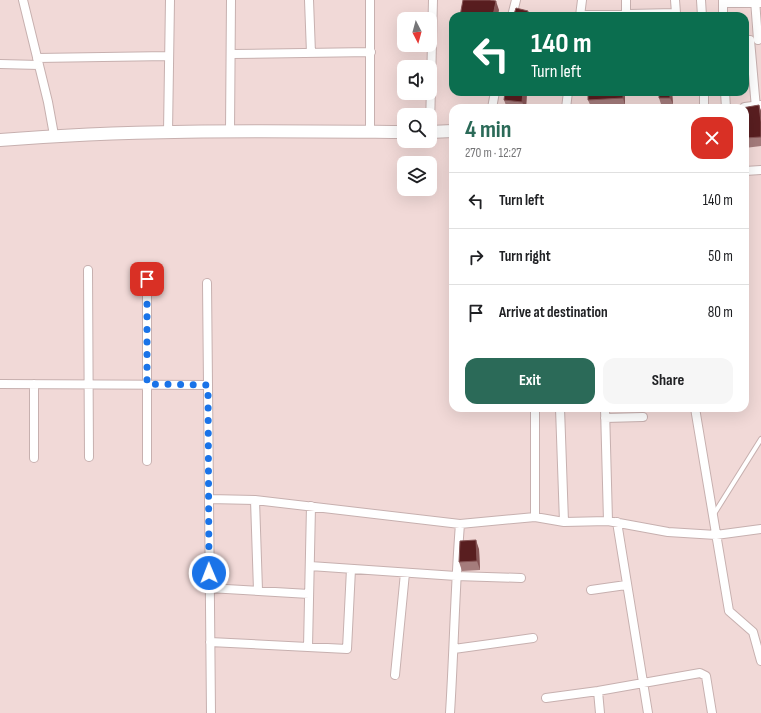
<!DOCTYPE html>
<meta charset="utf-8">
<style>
:root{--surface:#fff;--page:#f6f6f6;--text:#202124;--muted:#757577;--line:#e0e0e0;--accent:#2b6a58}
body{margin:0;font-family:"Sofia Sans Condensed",sans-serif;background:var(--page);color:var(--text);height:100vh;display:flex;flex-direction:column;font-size:15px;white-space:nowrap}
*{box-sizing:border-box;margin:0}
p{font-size:13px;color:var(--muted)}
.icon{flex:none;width:22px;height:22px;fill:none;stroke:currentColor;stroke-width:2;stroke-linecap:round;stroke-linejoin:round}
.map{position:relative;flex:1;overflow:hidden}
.side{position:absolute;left:449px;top:104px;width:300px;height:308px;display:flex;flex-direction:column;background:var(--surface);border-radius:12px;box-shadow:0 4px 16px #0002}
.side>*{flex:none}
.banner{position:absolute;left:449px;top:12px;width:300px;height:84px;border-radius:12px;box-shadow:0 4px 16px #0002;background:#0b6e4f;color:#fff;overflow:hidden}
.needle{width:26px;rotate:174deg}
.controls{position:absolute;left:397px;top:12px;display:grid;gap:8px}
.controls a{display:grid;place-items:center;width:40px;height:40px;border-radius:8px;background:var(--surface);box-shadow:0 4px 16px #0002;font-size:20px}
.pin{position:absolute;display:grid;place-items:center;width:34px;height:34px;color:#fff;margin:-17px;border-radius:8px;box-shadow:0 2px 6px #0006}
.me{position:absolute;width:44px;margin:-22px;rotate:359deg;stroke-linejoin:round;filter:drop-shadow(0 0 3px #0008)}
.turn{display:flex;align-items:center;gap:14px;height:84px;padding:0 16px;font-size:18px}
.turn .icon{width:52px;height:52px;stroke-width:2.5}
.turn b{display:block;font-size:28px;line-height:34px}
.round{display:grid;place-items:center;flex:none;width:42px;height:42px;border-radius:12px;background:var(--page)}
.headline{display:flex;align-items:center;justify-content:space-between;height:68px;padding:0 16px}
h1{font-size:24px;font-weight:700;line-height:30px;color:var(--accent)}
.cta{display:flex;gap:8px;margin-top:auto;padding:8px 16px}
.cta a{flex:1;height:46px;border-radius:12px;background:var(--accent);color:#fff;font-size:16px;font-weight:700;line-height:46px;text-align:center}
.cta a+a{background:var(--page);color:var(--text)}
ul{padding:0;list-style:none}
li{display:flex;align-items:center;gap:12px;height:56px;padding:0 16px;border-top:1px solid var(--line)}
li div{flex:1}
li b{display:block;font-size:15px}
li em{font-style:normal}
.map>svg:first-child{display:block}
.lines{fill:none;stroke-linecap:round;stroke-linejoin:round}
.service-casing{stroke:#c7b0af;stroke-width:6}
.minor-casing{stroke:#c7b0af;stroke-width:10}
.secondary-casing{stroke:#c7b0af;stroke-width:14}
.service{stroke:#fff;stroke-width:4}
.minor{stroke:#fff;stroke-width:8}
.secondary{stroke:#fff;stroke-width:12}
.wall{fill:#a57c7c}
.shaded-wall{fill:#875657}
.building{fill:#591e20;stroke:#875657}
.route{stroke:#1a73e8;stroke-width:7;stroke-dasharray:0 12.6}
</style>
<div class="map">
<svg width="761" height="713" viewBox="0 0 761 713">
<rect width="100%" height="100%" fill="#f1d9d7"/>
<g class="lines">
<defs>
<path id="service" d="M714,514l47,-75"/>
<path id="minor" d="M23,0l25,102 6,33
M309,0l2,53
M701,0l1,16
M755,0l3,40
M723,3h38
M580,15l96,-2 -1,-13
M626,15v-15
M512,16l4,-16
M580,16l2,-16
M723,16v-16
M750,40l6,68
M232,54l139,-2
M37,58l132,-2
M0,64l39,1
M704,92v16
M725,92l1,16
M492,108l3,-16
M566,108l2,-16
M430,127l3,-127
M230,131l1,-131
M168,132l2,-132
M370,132v-132
M745,171l16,-1
M88,270l1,187
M147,279v182
M207,283l1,102
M0,384l208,1 1,114 46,1 205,24 75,-7 29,5 44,-1 60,11 48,3 45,-6
M34,384v74
M560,408l4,114
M605,408l3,113
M695,408l34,203 24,21 8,29
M605,418l38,-1
M209,499l2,214
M255,500l3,90
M535,517v-109
M617,522l31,191
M310,566l146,10 65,2
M209,588l100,6
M591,590l35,-5
M210,642l137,7 4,-80
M308,647l3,-141
M454,649l79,-11
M395,675l10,-102
M598,691l2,22
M546,698l52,-7 102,-18 6,3 6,37
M450,713c4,-63 5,-126 10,-189"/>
<path id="secondary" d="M745,109l16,-2
M430,132l23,-1
M0,140c134,-11 269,-9 404,-8"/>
</defs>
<!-- service casing -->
<use href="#service" class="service-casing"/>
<!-- minor casing -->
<use href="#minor" class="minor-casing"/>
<!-- secondary casing -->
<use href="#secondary" class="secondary-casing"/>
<!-- service -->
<use href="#service" class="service"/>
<!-- minor -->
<use href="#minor" class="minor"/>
<!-- secondary -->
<use href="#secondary" class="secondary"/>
</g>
<!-- wall -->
<path class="wall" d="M505,92h22l-1,16h-19l-3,-8z
M588,92h47v3l-10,1v9l-34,2 -3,-7z
M659,92h13l1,12h-12l-2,-6z
M759,105l2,6v35l-16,2v-40h-3z
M479,549l1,21 -18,1 -3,-9z"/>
<!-- shaded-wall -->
<path class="shaded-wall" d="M496,1l3,9 -1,6h-5z
M528,11l2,5h-3z
M523,92h4l-1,16h-1l-3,-6z
M623,92h1l1,4v9l-2,-7z
M670,92h2l1,12 -3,-6z
M759,105l2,6v11z
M476,540l3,9 1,21 -3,-9z"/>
<!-- building -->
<path class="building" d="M463,0h27l6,1 -3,15h-33z
M516,8l12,3 -1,5h-18l5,-2z
M505,92h18l-1,10 -18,-2z
M588,92h35v6l-35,2z
M659,92h11v6h-11z
M736,105l6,3 17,-3 2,17v15l-16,1v-30h-10z
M476,540l1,21 -18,1 1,-21z"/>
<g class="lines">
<!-- route -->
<path class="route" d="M147,279v105l61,1 1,188"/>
</g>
</svg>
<div class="controls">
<a><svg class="needle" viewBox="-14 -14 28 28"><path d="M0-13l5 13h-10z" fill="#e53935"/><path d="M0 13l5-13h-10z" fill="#757577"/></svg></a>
<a><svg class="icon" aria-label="sound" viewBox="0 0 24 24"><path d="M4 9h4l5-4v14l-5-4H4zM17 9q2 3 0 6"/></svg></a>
<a><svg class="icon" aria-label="search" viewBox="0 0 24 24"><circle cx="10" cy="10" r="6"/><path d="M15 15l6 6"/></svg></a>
<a><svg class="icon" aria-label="layers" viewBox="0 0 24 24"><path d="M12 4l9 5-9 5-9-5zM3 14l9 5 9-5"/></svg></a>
</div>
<div class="pin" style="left:147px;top:279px;background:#d93025"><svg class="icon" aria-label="arrive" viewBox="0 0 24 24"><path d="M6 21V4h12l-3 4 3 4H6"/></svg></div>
<svg class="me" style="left:209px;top:573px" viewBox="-20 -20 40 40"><circle r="17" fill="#1a73e8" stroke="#fff" stroke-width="3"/><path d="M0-11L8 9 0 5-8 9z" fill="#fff"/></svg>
<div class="banner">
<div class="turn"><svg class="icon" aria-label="left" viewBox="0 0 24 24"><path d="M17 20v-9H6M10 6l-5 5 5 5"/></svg><div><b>140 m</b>Turn left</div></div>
</div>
<section class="side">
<div class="headline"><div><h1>4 min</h1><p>270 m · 12:27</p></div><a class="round" style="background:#d93025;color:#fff"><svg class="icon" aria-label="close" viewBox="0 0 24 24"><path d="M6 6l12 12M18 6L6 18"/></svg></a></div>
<ul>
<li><svg class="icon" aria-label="left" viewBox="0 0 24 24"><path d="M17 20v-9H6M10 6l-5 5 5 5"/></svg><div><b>Turn left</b></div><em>140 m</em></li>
<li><svg class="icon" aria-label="right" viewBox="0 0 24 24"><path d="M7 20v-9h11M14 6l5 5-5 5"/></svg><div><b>Turn right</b></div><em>50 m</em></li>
<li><svg class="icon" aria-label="arrive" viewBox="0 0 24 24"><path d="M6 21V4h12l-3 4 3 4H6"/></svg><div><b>Arrive at destination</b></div><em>80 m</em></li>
</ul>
<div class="cta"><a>Exit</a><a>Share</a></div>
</section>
</div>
